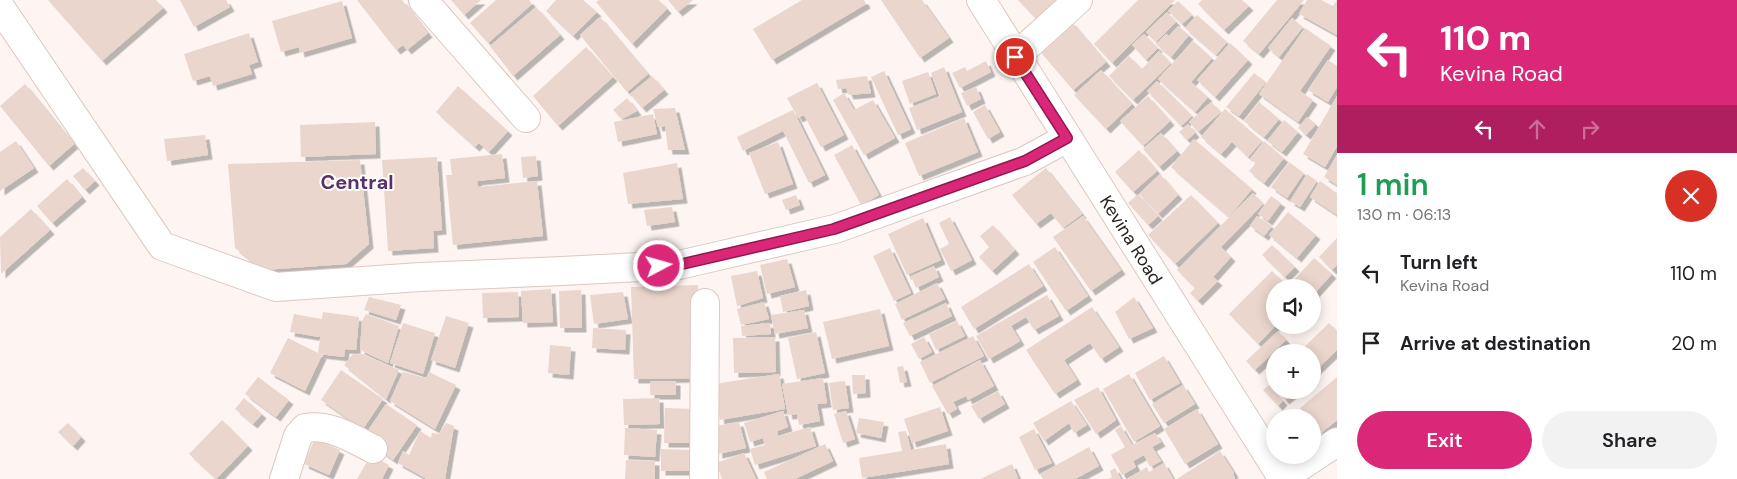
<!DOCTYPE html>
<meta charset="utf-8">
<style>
:root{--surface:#fff;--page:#f2f2f2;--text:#202124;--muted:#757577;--accent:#db2777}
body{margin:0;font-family:"DM Sans",sans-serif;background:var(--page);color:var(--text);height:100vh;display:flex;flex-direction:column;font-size:19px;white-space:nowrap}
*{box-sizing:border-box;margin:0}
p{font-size:16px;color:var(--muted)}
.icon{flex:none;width:28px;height:28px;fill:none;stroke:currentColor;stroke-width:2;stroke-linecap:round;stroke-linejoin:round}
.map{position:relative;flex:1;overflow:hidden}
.details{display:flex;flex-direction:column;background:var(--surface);width:400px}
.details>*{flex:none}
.banner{background:#db2777;color:#fff;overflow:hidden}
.tools{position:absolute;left:1266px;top:279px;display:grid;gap:10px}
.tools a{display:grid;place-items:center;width:55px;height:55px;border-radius:50%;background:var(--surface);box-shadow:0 2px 12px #0003;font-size:25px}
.pin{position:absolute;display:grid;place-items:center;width:42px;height:42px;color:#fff;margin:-21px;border:2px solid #fff;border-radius:50%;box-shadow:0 1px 5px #0007}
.me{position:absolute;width:55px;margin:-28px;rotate:84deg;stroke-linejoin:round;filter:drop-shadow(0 0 4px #0008)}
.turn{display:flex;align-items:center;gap:18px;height:105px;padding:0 20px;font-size:22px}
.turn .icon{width:65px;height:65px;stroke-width:2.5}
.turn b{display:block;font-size:35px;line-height:42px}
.lanes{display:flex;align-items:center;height:48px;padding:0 20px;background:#0003;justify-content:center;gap:25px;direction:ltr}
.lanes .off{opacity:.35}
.round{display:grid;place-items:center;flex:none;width:52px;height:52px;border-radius:26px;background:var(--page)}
.head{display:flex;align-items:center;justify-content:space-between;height:85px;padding:0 20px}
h1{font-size:30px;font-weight:600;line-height:38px;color:#1e9e55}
.action{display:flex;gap:10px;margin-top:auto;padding:10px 20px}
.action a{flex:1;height:58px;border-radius:30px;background:var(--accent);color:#fff;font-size:20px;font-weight:600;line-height:58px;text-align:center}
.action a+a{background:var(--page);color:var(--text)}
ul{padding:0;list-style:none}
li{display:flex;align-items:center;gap:15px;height:70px;padding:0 20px}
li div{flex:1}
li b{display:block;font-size:19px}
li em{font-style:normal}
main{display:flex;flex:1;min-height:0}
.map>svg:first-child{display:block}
.building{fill:#ead6cc;filter:url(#shadow)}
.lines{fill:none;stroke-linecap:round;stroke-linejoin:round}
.minor-casing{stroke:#dcc8bf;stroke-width:30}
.minor{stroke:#fff;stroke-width:28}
.route-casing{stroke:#8e194d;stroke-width:12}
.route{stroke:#db2777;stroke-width:9}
.labels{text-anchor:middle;stroke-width:4;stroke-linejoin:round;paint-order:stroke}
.street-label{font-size:18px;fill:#29221e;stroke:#fff}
.quarter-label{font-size:20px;font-weight:bold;fill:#5a3066;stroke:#fff}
</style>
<main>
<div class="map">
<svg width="1337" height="479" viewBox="0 0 1337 479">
<defs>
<filter id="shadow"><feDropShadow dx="4.5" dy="4.5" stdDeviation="0" flood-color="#0004"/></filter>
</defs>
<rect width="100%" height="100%" fill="#fef5f2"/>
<!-- building -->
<path class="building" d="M48,0h108l7,8 -61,53z
M180,0h46l4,7 -36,20z
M357,0h45l26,33 -21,17 -4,-5 -7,5z
M451,0h30l-17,15z
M496,0h33l3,4 -44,39 -18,-20z
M556,0h27l14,12 -24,24 -27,-25z
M599,0h60l8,9 -35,35 -36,-42z
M668,0h25l-15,12z
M802,0h62l2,4 -94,56 -19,-31z
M881,0h41l27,38 -29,20z
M1018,0h40l-21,20z
M1138,0h37l-63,63 -18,-19z
M1202,0h40l7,6 -25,24 -26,-26z
M1277,0h27l-45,54 -16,-13z
M1307,0h14l12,6 4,-6v35l-38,-21z
M342,1l10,37 -52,15 -1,-6 -18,5 -9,-31z
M1178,1l14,14 -10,9 -14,-13z
M536,7l24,28 -47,41 -23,-30z
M1167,12l9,10 -20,20 -10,-10z
M1197,15l30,27 -11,13 -31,-27z
M600,17l48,57 -21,18 -47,-57z
M1292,18l11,9 -24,30 -11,-9z
M1071,21l35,41 -33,28 -35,-41z
M1178,26l11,9 -18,22 -15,-13 10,-10 3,2z
M1305,28l26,18 -31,45 13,9 -15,22 -39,-28z
M249,33l9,29 -9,3 3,9 -39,12 -3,-10 -17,5 -9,-27z
M1144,34l14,14 -12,12 -14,-15z
M1193,41l19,17 -21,24 17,15 -13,15 -37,-33z
M1230,43l18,17 -33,37 -18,-17z
M586,47l27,30 -55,49 -25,-30z
M1159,51l12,12 -38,37 -24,-24 20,-20 13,13z
M1328,60l9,6v21l-9,15 -20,-12z
M986,61l5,11 -31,16 -8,-15 13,-6 2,4z
M944,67l18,45 -45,18 -8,-22 31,-12 -9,-23z
M1101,70l31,34 -26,25 -32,-34z
M884,71l27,58 -13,6 -27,-58z
M928,72l8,22 -26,10 -8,-23z
M1254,73l12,9 -27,34 -13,-9z
M652,76l12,14 -22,18 -12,-14z
M867,76l4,17 -22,2 -3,-7 -8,1 -2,-9z
M1157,81l35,35 -11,10 -34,-35z
M817,83l27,52 -23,12 -17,-32 -6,3 -11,-20z
M25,84l49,60 -25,22 -49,-60z
M458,86l50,45 -19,21 -10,-9 -4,4 -39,-35z
M976,87l5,12 -14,7 -6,-13z
M844,93l10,17 19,-10 22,38 -31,17 -31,-55z
M1148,96l22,25 -27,25 -23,-25z
M1337,96v50l-12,21 -22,-13z
M627,98l10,13 -15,8 -9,-9z
M1211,102l10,10 -23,20 -9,-10z
M1259,102l20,17 -15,18 -20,-16z
M985,105l15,27 -12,7 -15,-27z
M675,108l10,42h-17l-3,-24 -7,1 -5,-18z
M1225,109l37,32 -14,16 -16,-15 -11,12 -20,-17z
M793,110l32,65 -16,8 -26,-52 -40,20 -6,-14z
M653,114l4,20 -39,8 -4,-20z
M1307,117l9,7 -10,11 -8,-7z
M964,118l14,34 -59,24 -14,-33z
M1284,120l14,12 -16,20 -15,-11z
M375,122l1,32 -75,3 -1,-32z
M1188,124l7,9 -8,7 -8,-8z
M1161,133l16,18 -18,16 -16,-18z
M205,135l3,20 -41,6 -3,-22z
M1194,139l58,50 -23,28 -58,-50z
M16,141l18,27 -34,23v-39z
M1264,141l20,17 -20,25 -15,-12 7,-8 -6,-4z
M778,142l15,42 -28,10 -16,-41z
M852,145l27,50 -18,10 -27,-50z
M1139,150l18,21 -24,21 -18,-20z
M502,154l3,24 -28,3 1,6 59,-6 6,55 -90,9 -7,-70h6l-2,-16z
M1337,155v30l-13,-8z
M536,156l2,20 -15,2 -2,-21z
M437,157l5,73 -9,1 1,17 -46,3 -6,-91z
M360,160l9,84 -23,20 -83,6 -28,-22 -7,-84z
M1289,162l15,11 -17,25 -16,-11z
M677,163l6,36 -55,5 -5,-31z
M83,168l12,13 -10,9 -12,-14z
M1046,168l36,46 -19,14 -12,-15 -15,11 -24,-29z
M1160,174l18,21 -20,19 -19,-20z
M1307,174l10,7 -17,26 -10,-6z
M67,179l15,18 -30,26 -15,-17z
M1320,181l17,12v22l-27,-18z
M1253,193l10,11 -42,43 10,10 -18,20 5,4 -20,20 -8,-8 5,-5 -18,-18z
M1138,194l20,22 -10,9 -20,-22z
M796,195l4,10 -14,5 -4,-10z
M1191,195l27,28 -43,41 -27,-29z
M1271,196l10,7 -13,18 -10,-7z
M672,207l3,15 -28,4 -3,-16z
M31,209l19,21 -49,44 -1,-37z
M1288,212l28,23 -19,23 -28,-23z
M1083,216l38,54 -30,21 -38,-54z
M1257,216l15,10 -8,10 -14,-10z
M950,217l22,43 -21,11 -11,-22 9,-5 -10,-21z
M923,218l18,42 -34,15 -19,-41z
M993,225l22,25 -23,21 -13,-14 10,-10 -9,-11z
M1337,238v27l-5,5 -13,-13z
M1272,245l23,22 -10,10 -23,-22z
M1055,247l33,49 -22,15 -33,-49z
M890,248l21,45 -17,8 -21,-45z
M1314,258l18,16 -20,22v-8h-18l-4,-4z
M787,259l8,28 -28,7 -7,-29z
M1029,264l14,22 -69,43 -13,-22z
M934,266l5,11 -23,11 -5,-12z
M757,271l6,27 -26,8 -6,-30z
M1272,271l17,17h-14v38l-17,18 -29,-30z
M937,283l8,16 -43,21 -7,-16z
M698,285l4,93 -68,1 -3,-92z
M551,289l2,33 -30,1 -2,-32z
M581,290l1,38h-22l-1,-37z
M806,290l3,16 -26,6 -3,-16z
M518,292l1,25 -36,1 -1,-25z
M623,292l5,27 -34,5 -4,-29z
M1047,295l12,21 -25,14 -8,-13 -15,9 9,15 -31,18 -13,-23z
M369,297l32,8 -5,15 -32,-10z
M1134,297l19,31 -24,11 -14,-27z
M764,302l5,17 -28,6 -4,-16z
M946,303l6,13 -42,20 -7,-13z
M1092,307l27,40 -18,12 -11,-16 -26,17 13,20 -22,14 -29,-44z
M880,309l9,37 -57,13 -9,-37z
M804,310l4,18 -33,6 -4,-19z
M323,312l36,5 -3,33 -11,-1 -1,8 -25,-3 3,1 -17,36 -35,-18 18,-35 30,15 3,-21 -2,5 -29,-5 4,-18 28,5z
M366,314l33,12 -11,37 -28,-13 2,-29z
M446,316l23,7 -14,45 -24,-8z
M957,321l8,15 -29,14 -7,-16z
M403,323l32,10 -12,41 -33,-11z
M770,323l1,11 -29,2 -1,-10z
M1329,323l8,8v19l-25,24v-22h-13z
M593,328l33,2 -1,20 -33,-2z
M1278,331l8,9 -31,30 -9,-9z
M816,332l9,41 -28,6 -9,-41z
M973,336l11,20 -54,27 -10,-21z
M775,337l1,35 -42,1 -1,-35z
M924,337l8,15 -13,7 -8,-15z
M550,345l21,2 -2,28 -21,-2z
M360,353l39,17 -13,29 -42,-34 9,-11 6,1z
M1164,356l16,27 -30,17 -15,-27z
M980,360l14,26 -26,14 -2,-4 -13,6 4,7 -9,5 -16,-28z
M903,366l4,16 -7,1 -3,-16z
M341,370l42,29 -20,30 -42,-29z
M403,372l23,6 3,-6 27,13 -21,44 -45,-28z
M779,374l6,35 -65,11 -6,-36z
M1129,374l31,52 -26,16 -31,-53z
M852,375h13l1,18 -13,1z
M258,377l31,23 -13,17 -31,-23z
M1337,377v43l-16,13 -9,-10v-5h-4l-8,-10z
M823,378l4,25 -10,1 3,17 -21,4 -2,-11 -9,1 -6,-31z
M650,381h26v14h-26z
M845,381l4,27 -16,2 -4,-27z
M1183,385l12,19 -31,19 -12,-19z
M1269,385l14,16 -5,5 -15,-16z
M1098,387l18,33 -20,14 -22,-34z
M1276,390h21l-12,10z
M998,391l7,13 -26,15 -8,-13z
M244,398l18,16 -9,10 -18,-15z
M659,398l1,26 -36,1 -1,-26z
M1071,401l16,24 -13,8 -5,-10 -25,18 -11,-18z
M386,404l31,21 -24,35 -15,-11 -11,-17z
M940,407l8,24 -36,12 -8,-24z
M665,408l32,1v34h-33z
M1197,409l21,35 -33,20 -21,-35z
M783,411l5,16 -11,4 1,5 32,-9 6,19 -61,19 -5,-16 15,-4 -2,-7 -13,4 -6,-19z
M846,411l9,28 -12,4 -9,-29z
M859,418l25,4 -3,16 -25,-5z
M222,420l26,26 -32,33 -27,-25z
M739,422l7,26 -28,6 -3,-28z
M68,423l13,14 -8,9 -15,-14z
M446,423l8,3 -9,53h-18l-29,-16 5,-12 6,4 11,-24 11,7 1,-5 7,1z
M1121,426l11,19 23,-12 6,9 -9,5 9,14 -11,6 -6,-12 -11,6 3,6 -14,8 -11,-20 14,-8 -10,-17z
M625,428l32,2 -2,27 -31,-2z
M1034,429l18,34 -17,7 -16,-33z
M906,431l5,19 35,-6 3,20 -87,14 -3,-20 43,-7 -4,-19z
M315,438l25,12 -11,25 -25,-11z
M825,444l8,17 -38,18h-28l-3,-7z
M1089,447l10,19 -24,13h-32l-3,-5z
M661,449l32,1 -1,21h-31z
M1220,451l14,22 -1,1 2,4 -2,1h-56z
M744,453l12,26h-34l-6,-16z
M371,455l18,10 -7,14h-25z
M626,460l29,1v18h-30z
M1164,463l9,16h-46l20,-12 2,5z
M1012,464l6,14 -2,1h-36z
M1115,468l6,11h-13l4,-2 -2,-6z"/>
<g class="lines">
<defs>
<path id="minor" d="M423,0l103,118
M981,0l302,479
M0,7l162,239 114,41 144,-10 142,-6 117,-6 156,-36 190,-68 42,-23
M1015,57l63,-57
M284,479l14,-43 7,-8c25,-4 47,10 68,21
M704,479l1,-176
M1281,479l56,-37"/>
</defs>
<!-- minor casing -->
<use href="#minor" class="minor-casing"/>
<!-- minor -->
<use href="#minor" class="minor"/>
</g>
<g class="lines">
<defs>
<path id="route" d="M659,266l19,-1 156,-36 191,-68 42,-23 -52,-81"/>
</defs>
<!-- route casing -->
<use href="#route" class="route-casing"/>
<!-- route -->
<use href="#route" class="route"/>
</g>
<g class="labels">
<!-- street labels -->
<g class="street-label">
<text transform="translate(1131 240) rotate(58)" y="6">Kevina Road</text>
</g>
<!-- quarter labels -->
<g class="quarter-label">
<text x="357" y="189">Central</text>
</g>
</g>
</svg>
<div class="tools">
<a><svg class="icon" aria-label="sound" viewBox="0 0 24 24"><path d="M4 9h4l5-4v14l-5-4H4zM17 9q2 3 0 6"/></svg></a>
<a>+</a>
<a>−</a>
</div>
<div class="pin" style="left:1015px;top:57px;background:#d93025"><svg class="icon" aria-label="arrive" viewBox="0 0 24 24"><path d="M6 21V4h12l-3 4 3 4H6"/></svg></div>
<svg class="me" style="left:659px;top:266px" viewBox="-20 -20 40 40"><circle r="17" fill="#db2777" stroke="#fff" stroke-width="3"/><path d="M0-11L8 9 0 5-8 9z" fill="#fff"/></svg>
</div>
<section class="details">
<div class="banner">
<div class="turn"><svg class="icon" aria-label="left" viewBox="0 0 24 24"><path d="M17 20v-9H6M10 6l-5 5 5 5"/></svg><div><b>110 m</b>Kevina Road</div></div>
<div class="lanes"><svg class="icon" aria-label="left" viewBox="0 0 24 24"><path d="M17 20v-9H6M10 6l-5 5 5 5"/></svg><svg class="icon off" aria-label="ahead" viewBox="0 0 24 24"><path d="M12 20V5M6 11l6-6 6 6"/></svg><svg class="icon off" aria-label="right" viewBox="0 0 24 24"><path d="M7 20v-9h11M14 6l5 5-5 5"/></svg></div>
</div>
<div class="head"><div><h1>1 min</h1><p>130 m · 06:13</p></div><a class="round" style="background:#d93025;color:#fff"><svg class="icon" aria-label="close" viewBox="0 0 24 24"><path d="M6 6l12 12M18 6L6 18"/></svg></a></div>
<ul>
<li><svg class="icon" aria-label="left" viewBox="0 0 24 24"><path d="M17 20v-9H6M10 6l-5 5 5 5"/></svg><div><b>Turn left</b><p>Kevina Road</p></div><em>110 m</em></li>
<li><svg class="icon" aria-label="arrive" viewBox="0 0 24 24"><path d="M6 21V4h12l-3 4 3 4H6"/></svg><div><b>Arrive at destination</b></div><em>20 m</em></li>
</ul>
<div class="action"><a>Exit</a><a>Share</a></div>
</section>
</main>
